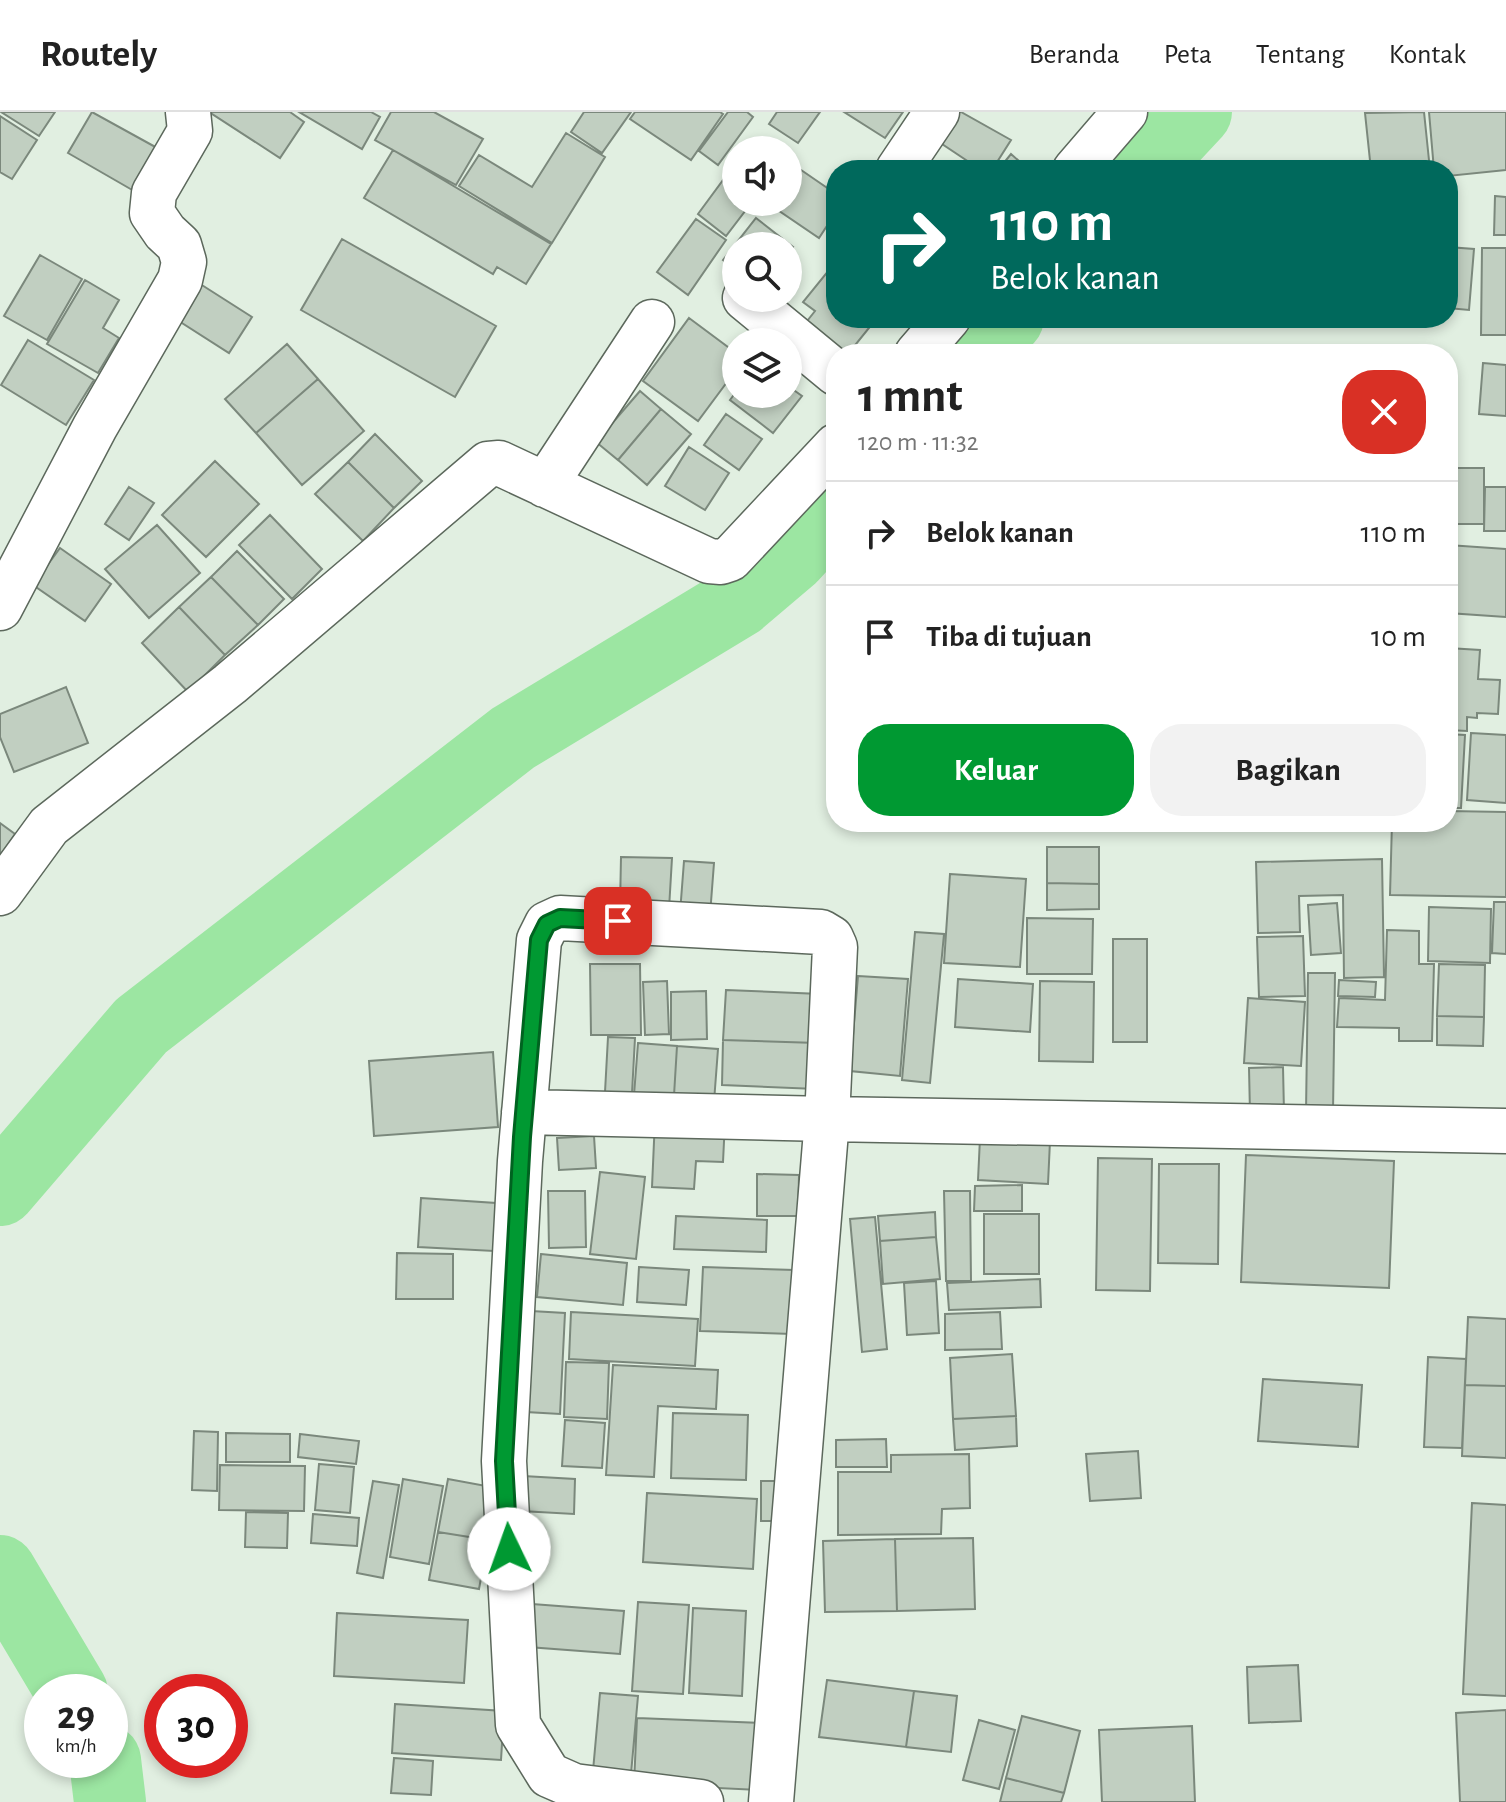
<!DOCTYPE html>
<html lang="id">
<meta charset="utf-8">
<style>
:root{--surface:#fff;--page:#f2f2f2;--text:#222;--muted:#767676;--line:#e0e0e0;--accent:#009932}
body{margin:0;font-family:"Alegreya Sans",sans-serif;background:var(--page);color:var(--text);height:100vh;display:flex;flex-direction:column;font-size:30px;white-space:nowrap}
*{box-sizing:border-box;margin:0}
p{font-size:26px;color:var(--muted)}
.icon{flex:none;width:44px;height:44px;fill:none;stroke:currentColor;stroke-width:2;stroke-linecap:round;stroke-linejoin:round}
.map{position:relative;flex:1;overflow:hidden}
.drawer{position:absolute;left:826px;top:232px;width:632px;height:488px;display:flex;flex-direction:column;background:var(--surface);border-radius:32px;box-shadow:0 4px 12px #0003}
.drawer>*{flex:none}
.hud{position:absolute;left:826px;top:48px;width:632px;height:168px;border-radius:32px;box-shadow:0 4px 12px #0003;background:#00695c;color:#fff;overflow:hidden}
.controls{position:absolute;left:722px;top:24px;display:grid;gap:16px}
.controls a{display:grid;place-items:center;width:80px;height:80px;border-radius:50%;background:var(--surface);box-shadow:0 4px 12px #0003;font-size:40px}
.speed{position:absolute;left:24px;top:1562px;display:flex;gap:16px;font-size:40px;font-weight:700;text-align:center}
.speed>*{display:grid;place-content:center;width:104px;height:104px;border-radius:50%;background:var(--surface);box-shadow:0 4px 12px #0003;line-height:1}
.speed small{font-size:20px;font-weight:400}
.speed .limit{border:12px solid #d22;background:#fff;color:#111}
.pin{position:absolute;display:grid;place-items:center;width:68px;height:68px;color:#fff;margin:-34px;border-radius:16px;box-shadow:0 4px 12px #0006}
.me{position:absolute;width:88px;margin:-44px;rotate:357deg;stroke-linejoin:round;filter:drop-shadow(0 0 6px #0008)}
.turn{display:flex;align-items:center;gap:28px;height:168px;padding:0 32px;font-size:36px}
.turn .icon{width:104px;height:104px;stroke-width:2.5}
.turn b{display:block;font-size:56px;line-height:68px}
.round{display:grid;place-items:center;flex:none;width:84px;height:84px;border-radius:32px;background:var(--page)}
.summary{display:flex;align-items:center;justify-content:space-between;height:136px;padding:0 32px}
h1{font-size:48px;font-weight:600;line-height:60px}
.action{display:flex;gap:16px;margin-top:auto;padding:16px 32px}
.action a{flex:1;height:92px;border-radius:32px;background:var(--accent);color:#fff;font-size:32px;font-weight:600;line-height:92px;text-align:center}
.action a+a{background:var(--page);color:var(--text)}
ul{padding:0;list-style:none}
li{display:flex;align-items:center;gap:24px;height:104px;padding:0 32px;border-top:2px solid var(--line)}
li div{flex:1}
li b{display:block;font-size:30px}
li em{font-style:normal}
header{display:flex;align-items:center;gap:48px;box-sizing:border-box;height:112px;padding:0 40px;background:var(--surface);border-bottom:2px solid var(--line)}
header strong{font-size:38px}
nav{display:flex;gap:44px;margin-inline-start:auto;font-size:28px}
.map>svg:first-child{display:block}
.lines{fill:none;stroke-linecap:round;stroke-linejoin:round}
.river{stroke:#9ce6a2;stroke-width:72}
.building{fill:#c1cfc1;stroke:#7b887c;stroke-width:2}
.minor-casing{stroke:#5c685c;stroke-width:47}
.minor{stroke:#fff;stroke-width:44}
.route-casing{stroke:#006320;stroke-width:20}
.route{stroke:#009932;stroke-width:14}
</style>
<header>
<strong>Routely</strong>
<nav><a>Beranda</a><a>Peta</a><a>Tentang</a><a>Kontak</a></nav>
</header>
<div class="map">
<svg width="1506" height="1690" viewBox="0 0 1506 1690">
<rect width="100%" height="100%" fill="#e1efe1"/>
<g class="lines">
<!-- river -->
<path class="river" d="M1142,58l54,-58
M975,242l33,-36
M0,1078l141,-164 372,-288 225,-136 54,-46 44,-48
M0,1459l72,121
M105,1648l5,42"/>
</g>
<!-- building -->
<path class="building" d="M1,0h54l-16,24z
M92,0l67,37 -25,42 -66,-38z
M209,0h81l14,10 -24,36z
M299,0h72l9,5 -18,32z
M391,0h43l49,27 -27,46 -81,-45z
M584,0h47l-29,41 -31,-21z
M635,0h85l3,2 -32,46 -61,-41z
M728,0h19l6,5 -35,48 -19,-14z
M777,0h43l-22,31 -29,-19z
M844,0h59l-18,26z
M950,0h11l50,28 -19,30h-11l-48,-32z
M1424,0l6,58h-59l-6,-57z
M1429,0h77v58l-58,6v-6h-14z
M0,4l37,24 -25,39 -12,-7z
M566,21l39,24 -53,86 -93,-57 20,-31 53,32z
M393,38l158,94 -25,40 -29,-17 -4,7 -129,-76z
M1011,42l18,16h-31z
M788,49l48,33v18l-17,26 -53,-36h22z
M729,60l7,5v25h16l-26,34 -28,-22z
M1495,84l11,1v38h-12z
M756,106l37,29 -5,7v-8h-52v24l-13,-10z
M696,107l30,21 -38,55 -31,-23z
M342,127l154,87 -41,71 -154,-87z
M1448,135l26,2 -5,61 -21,-2z
M1482,136h24v87h-25z
M40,143l42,24 -35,61 -43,-24z
M833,153l3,2v51h41l-29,36h-12l-36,-24 15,-19 -12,-9z
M85,168l34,20 -16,28 16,10 -21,35 -51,-29z
M194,168l58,37 -23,36 -58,-37z
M689,206l47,35v17l-38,51 -55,-40z
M28,228l66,40 -28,45 -65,-40z
M287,232l31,35 -62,54 -31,-34z
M1483,251l23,2v51l-27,-2z
M318,267l46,52 -62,54 -46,-52z
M788,274l14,10 -29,37 -43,-33 6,-8v2h52z
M640,279l21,18 -43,51 -22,-18z
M661,297l30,25 -44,51 -29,-25z
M726,302l36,25 -23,31 -35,-25z
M375,322l47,47 -28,27 -46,-46z
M689,335l40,26 -24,37 -40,-24z
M215,349l44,43 -53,53 -44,-42z
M348,350l46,46 -31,33 -48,-47z
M1451,356h33v56h-33z
M129,375l25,16 -25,37 -24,-16z
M1485,375h21v44h-22z
M270,403l52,54 -30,30 -53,-54z
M157,413l43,48 -51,45 -44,-49z
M1448,433l58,4v68l-58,-4z
M60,436l51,36 -26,37 -52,-36z
M237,439l47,48 -26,26 -47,-48z
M211,465l47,48 -33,30 -46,-48z
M179,495l46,48 -37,37 -46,-49z
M1448,536l32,2 -2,29 22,1 -2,34 -21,-1v5l-10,-1v14l-19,-1z
M66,575l22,56 -74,29 -14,-35v-23z
M1471,621l35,2v68l-39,-3z
M1448,622l17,1 -4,73h-13z
M1448,699l58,1v85l-116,-2 2,-73h56z
M0,711l15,11 -15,22z
M1047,735h52v37l-52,-1z
M621,745l51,1 -3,51 -49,-2z
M1382,747l2,118 -40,1 -1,-83 -44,1 1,36 -42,1 -2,-71z
M684,749l30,2 -4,52 -30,-2z
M950,762l76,5 -6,88 -76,-4z
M1047,771l52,1v25l-52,1z
M1494,790h12v52l-14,-1z
M1337,791l4,50 -30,2 -3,-50z
M1429,795l62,2 -1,54 -62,-2z
M1027,806l66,1 -1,55h-65z
M1387,818l32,1v33h15l-2,77h-33v-13l-62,-1 2,-29 46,2z
M915,820l29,2 -14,149 -28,-3z
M1303,824l2,60 -46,1 -2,-60z
M1113,827h34v103h-34z
M590,852h50l1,71h-50z
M1439,852l46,1 -1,52 -47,-1z
M1308,861h27l-2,139h-27z
M858,864l50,3 -8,97 -50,-5z
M958,867l75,5 -3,48 -75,-5z
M1339,868l37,2 -1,15 -37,-1z
M667,869l2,53 -24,1 -2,-53z
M1040,869l54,1 -1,80 -54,-1z
M726,878l94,4 -3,49 -94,-3z
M706,879l1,48 -36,1v-48z
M1248,886l57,4 -4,64 -57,-3z
M1437,904l47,1 -1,29 -46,-1z
M608,925l27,1 -3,55 -27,-1z
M723,928l94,3 -1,46 -94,-4z
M638,931l39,3 -4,66 -40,-4z
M677,934l41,3 -5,66 -40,-3z
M493,940l5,75 -124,9 -5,-75z
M1283,955l1,45 -34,1 -1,-45z
M655,1007l70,2 -2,41 -27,-1 -2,28 -42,-2z
M594,1024l2,32 -37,2 -2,-32z
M980,1026l70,3 -2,43 -70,-4z
M1246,1043l148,6 -5,127 -148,-6z
M1098,1046l54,1 -2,132 -54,-1z
M1159,1052h60l-1,100 -60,-1z
M600,1060l45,5 -9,82 -46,-5z
M757,1062l42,1 -1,41h-41z
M1022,1073v26h-48l1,-25z
M548,1079h37l1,56 -37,1z
M944,1079h26l1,90h-25z
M421,1086l75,5 -2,48 -76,-4z
M935,1100l1,25 -56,4 -2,-25z
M984,1102h55v60h-55z
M676,1104l91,4 -1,32 -92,-3z
M875,1105l12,132 -25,3 -12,-133z
M936,1125l4,42 -57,5 -3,-43z
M397,1141l56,1v45h-57z
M541,1142l86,9 -4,42 -86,-8z
M639,1155l50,3 -3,35 -49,-3z
M703,1155l91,3 -2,64 -92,-3z
M1040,1167l1,28 -92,3 -2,-27z
M936,1169l3,52 -32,2 -3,-52z
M531,1199l34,2 -5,101 -34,-2z
M571,1200l127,7 -3,47 -126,-7z
M1000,1200l2,37 -57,1v-36z
M1468,1205l38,2v67l-41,-1z
M1012,1242l4,62 -63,3 -3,-61z
M1428,1245l38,2 -4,89 -38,-1z
M566,1250l43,1 -2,56 -43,-2z
M613,1253l105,5 -2,39 -58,-3 -4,71 -48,-2z
M1263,1267l99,6 -4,62 -100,-6z
M1465,1273l41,1v72l-44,-2z
M673,1301l75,2 -2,65 -75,-2z
M1016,1304l1,30 -62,4 -2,-31z
M565,1308l40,3 -3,45 -40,-2z
M194,1319l24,1 -1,59 -25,-1z
M226,1321l64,1v28h-64z
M300,1322l59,7 -3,23 -58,-7z
M886,1327l1,28h-51v-27z
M1138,1339l3,47 -51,3 -4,-47z
M969,1342l1,54 -28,1 -1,25 -103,1v-63h53v-17z
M319,1352l35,3 -4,46 -35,-3z
M220,1353l85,1 -1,45 -85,-1z
M523,1364l52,3 -1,35 -53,-3z
M403,1367l40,7 -14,78 -39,-7z
M448,1367l49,9 -9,52 -50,-8z
M373,1369l26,4 -16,93 -26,-5z
M761,1369h28l-1,40h-27z
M647,1381l110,6 -4,70 -110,-7z
M1472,1391l34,2v191l-43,-2z
M246,1400l42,1 -1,35 -42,-1z
M313,1402l46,4 -2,28 -46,-3z
M438,1420l50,8 -9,49 -50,-9z
M973,1426l2,71 -78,2 -2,-72z
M895,1427l2,72 -72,1 -2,-71z
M638,1490l51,3 -6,89 -51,-3z
M532,1492l92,7 -4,43 -92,-7z
M693,1496l53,3 -4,85 -53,-3z
M337,1501l131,7 -4,63 -130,-7z
M1298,1553l3,56 -52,2 -2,-56z
M827,1568l87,11 -8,56 -87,-10z
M914,1579l43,5 -6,56 -45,-5z
M600,1581l38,3 -8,89 -38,-3z
M395,1592l109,7 -3,49 -109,-7z
M1506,1598v92h-46l-4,-89z
M1022,1604l58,15 -16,62 -58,-15z
M637,1606l125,5 -3,67 -125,-6z
M979,1608l36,10 -16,59 -36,-9z
M1192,1614l3,76h-93l-3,-72z
M394,1646l39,3 -2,34 -40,-2z
M1006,1666l58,15 -3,9h-61z"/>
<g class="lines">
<defs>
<path id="minor" d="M898,58l39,-58
M1075,58l50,-58
M745,186l91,75
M917,242l31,-36
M545,373l107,-163
M0,496l95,-181 85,-147 4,-18 -5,-17 -14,-13 -13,-19 2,-20 36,-62 -2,-19
M0,781l49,-67 181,-142 258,-220 11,-1 210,98 12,1 9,-3 106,-113
M524,1000l303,7 8,-172 -4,-9 -10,-6 -261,-14 -13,6 -8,16 -19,221 -16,300 14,264 31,50 25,11 127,16
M771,1690l56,-683 679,12"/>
</defs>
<!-- minor casing -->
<use href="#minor" class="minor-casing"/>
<!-- minor -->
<use href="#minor" class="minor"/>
</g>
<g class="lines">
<defs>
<path id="route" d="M509,1437l-5,-88 18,-324 17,-197 8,-16 13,-6 58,3"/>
</defs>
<!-- route casing -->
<use href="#route" class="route-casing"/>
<!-- route -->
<use href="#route" class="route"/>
</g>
</svg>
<div class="controls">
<a><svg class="icon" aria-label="sound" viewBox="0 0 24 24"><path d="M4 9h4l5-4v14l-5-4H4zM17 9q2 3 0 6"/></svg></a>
<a><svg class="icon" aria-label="search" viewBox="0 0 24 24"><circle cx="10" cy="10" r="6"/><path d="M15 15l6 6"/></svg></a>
<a><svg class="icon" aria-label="layers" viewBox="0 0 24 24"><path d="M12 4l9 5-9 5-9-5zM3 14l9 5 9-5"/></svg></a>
</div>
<div class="speed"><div>29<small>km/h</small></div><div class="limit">30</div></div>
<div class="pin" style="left:618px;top:809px;background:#d93025"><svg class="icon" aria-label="arrive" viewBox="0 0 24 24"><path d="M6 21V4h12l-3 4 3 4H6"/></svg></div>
<svg class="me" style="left:509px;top:1437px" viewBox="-20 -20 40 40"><circle r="19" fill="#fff"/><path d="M0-13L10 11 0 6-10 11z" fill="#009932"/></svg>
<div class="hud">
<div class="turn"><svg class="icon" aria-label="right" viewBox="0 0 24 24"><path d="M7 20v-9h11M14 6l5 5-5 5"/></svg><div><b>110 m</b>Belok kanan</div></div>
</div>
<section class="drawer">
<div class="summary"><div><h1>1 mnt</h1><p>120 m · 11:32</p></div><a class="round" style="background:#d93025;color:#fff"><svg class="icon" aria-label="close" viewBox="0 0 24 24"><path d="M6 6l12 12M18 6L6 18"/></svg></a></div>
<ul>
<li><svg class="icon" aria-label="right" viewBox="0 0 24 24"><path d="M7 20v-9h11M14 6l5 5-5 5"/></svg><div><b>Belok kanan</b></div><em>110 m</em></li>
<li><svg class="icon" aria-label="arrive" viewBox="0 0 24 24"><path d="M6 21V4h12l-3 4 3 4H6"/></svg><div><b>Tiba di tujuan</b></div><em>10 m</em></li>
</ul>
<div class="action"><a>Keluar</a><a>Bagikan</a></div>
</section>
</div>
